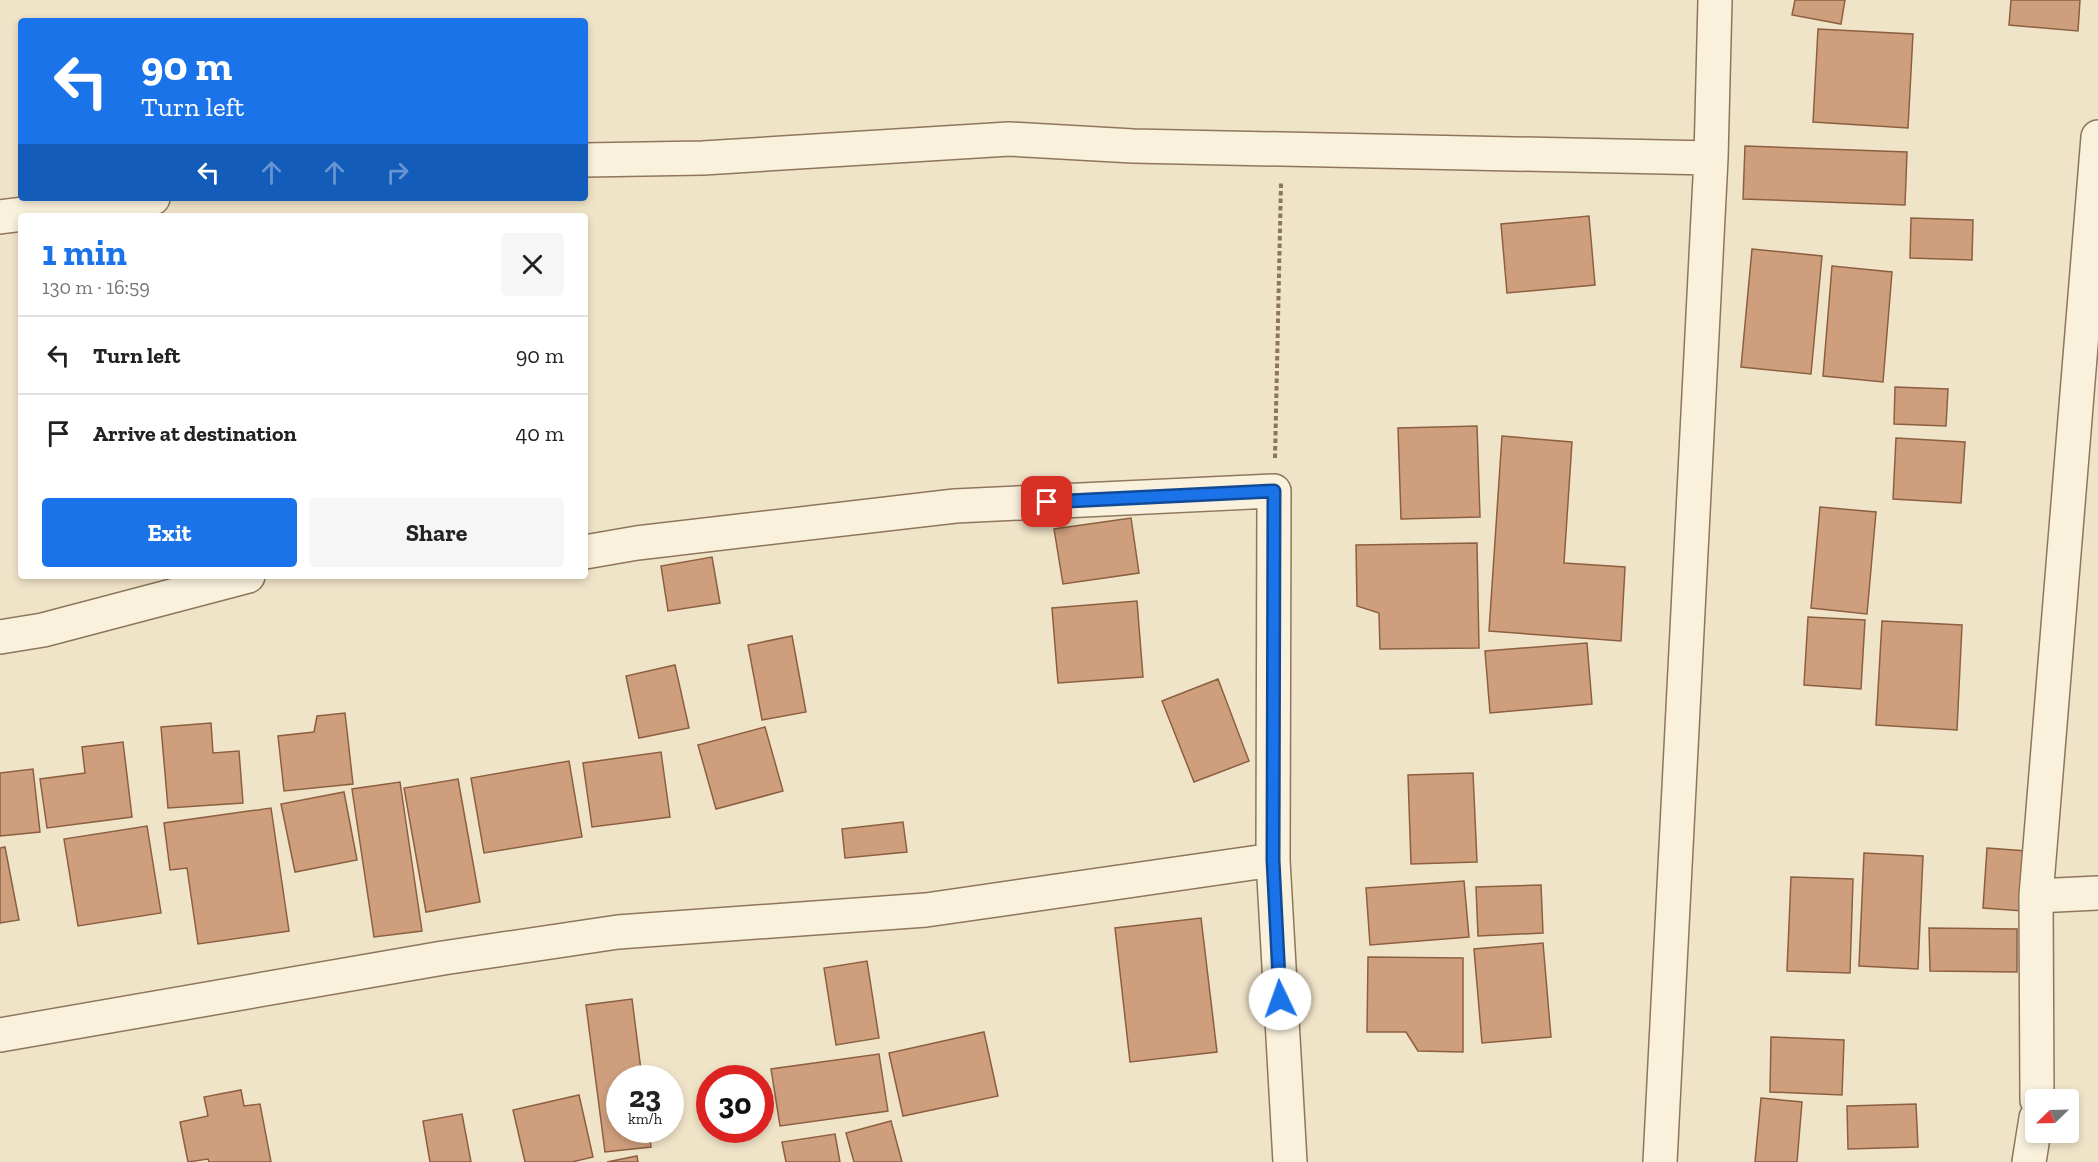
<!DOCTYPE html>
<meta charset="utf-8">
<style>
:root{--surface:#fff;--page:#f6f6f6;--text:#222;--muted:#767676;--line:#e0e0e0;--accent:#1a73e8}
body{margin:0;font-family:"Zilla Slab",serif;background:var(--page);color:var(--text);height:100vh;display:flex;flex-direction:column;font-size:22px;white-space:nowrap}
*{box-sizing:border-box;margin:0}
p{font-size:20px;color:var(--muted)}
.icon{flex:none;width:33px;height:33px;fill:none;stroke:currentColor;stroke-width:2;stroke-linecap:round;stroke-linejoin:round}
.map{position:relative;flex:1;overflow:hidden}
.sheet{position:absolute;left:18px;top:213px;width:570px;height:366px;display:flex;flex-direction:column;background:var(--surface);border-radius:6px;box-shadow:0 3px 9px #0003}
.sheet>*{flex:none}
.top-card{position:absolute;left:18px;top:18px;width:570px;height:183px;border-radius:6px;box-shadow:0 3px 9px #0003;background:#1a73e8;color:#fff;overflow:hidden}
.needle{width:39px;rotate:247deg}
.fabs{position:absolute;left:2025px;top:1089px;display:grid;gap:12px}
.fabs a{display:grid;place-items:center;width:54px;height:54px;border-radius:6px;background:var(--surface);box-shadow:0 3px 9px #0003;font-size:30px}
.speed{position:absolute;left:606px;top:1065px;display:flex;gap:12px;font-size:30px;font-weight:700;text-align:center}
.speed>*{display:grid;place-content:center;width:78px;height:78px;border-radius:50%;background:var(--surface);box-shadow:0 3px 9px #0003;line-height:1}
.speed small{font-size:15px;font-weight:400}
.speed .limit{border:9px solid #d22;background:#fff;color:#111}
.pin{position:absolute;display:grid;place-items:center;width:51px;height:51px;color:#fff;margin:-26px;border-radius:12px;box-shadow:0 3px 9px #0006}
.me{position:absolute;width:66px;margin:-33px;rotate:357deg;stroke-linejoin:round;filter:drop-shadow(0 0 4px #0008)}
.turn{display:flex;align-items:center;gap:21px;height:126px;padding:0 24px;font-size:27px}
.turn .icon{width:78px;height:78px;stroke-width:2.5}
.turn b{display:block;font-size:42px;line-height:51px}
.lanes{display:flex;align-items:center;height:57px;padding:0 24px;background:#0003;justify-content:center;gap:30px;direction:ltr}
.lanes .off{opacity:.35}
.round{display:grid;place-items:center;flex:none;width:63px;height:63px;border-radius:6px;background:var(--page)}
.head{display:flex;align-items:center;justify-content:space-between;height:102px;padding:0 24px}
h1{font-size:36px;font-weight:800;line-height:45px;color:var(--accent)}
.button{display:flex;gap:12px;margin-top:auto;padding:12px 24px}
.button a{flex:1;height:69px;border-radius:6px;background:var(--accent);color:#fff;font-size:24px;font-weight:800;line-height:69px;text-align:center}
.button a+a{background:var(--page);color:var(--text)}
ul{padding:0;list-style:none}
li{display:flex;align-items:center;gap:18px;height:78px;padding:0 24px;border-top:2px solid var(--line)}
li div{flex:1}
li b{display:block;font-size:22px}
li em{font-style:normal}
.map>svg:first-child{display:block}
.building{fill:#cf9f7d;stroke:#8d5f41;stroke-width:1.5}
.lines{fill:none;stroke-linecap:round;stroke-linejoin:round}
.street-casing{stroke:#8d765c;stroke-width:36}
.path{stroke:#8d765c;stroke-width:4;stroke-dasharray:4.5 3;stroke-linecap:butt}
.street{stroke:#faf1dc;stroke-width:33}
.route-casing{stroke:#114b97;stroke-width:15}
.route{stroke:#1a73e8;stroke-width:10}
</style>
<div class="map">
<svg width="2098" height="1162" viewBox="0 0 2098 1162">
<rect width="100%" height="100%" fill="#f0e4c8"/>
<!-- building -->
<path class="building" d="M1795,0h50l-4,24 -49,-9z
M2011,0h69l-2,31 -69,-6z
M1818,29l95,5 -5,94 -95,-6z
M1745,146l162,6 -2,53 -162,-6z
M1589,216l6,69 -88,8 -6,-69z
M1911,218l62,2 -1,40 -62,-2z
M1752,249l70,7 -11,118 -70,-7z
M1832,266l60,6 -9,110 -60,-6z
M1895,387l53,2 -2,37 -52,-2z
M1477,426l3,91 -79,2 -3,-91z
M1502,436l70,6 -8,121 61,4 -4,74 -132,-10z
M1896,438l69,4 -4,61 -68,-4z
M1820,507l56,5 -9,102 -56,-6z
M1131,518l8,55 -76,11 -9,-55z
M1477,543l2,105 -99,1 -1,-36 -22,-7 -1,-61z
M712,557l8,46 -52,8 -7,-45z
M1137,601l6,76 -85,6 -6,-75z
M1808,617l57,3 -4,69 -57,-4z
M1882,621l80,4 -5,105 -81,-5z
M792,636l14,76 -44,8 -14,-75z
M1587,643l5,61 -102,9 -5,-62z
M675,665l14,63 -50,10 -13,-62z
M1218,679l31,82 -55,21 -32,-81z
M345,713l8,71 -69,7 -6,-55 36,-4 3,-16z
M211,723l2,30 26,-2 4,52 -75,5 -7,-81z
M765,727l18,64 -67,18 -18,-64z
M123,742l9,75 -85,11 -7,-49 45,-6 -3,-26z
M661,752l9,65 -78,10 -9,-64z
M569,761l13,76 -98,16 -13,-75z
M33,769l7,63 -40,4v-63z
M1473,773l4,89 -66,2 -3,-89z
M458,779l22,123 -54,10 -22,-124z
M400,782l22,149 -48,6 -22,-148z
M344,792l13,68 -62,12 -14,-68z
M271,808l18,123 -91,13 -11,-76 -17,2 -6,-47z
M903,822l4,30 -62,6 -3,-29z
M147,826l14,87 -83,13 -14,-87z
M5,847l14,73 -19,3v-75z
M1987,848l40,3 -4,60 -40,-3z
M1864,853l59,3 -5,113 -59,-3z
M1791,877l62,2 -3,94 -63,-2z
M1464,881l5,56 -99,8 -4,-57z
M1541,885l2,48 -65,3 -2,-49z
M1201,918l16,134 -87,10 -15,-134z
M1929,928l88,1v43l-87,-1z
M1543,943l8,94 -69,6 -8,-94z
M1368,957l95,1v94l-45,-1 -12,-19h-39z
M867,961l12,77 -43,7 -12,-77z
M632,999l10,79h-22v52h29l2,17 -46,5 -19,-147z
M984,1032l14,64 -95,20 -14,-63z
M1771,1037l73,3 -2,55 -72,-3z
M879,1054l9,57 -108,15 -9,-57z
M241,1090l3,16 16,-2 11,58h-62l-1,-3 -20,3 -8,-40 28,-6 -4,-19z
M579,1095l14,62 -21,5h-47l-12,-52z
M1761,1098l41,4 -5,60h-42z
M1916,1104l2,43 -70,2 -1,-43z
M462,1114l9,48h-41l-7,-41z
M891,1121l11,41h-48l-8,-29z
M835,1134l5,28h-54l-4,-20z
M637,1156l1,6h-31z"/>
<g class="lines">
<defs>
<path id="street" d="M585,160l118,-2 306,-19 124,7 578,12
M0,217l153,-19
M585,552l52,-9 318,-37 319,-15 -1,369 17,302
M0,637l43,-7 205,-54
M2036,896l62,-3
M0,1035l443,-77 175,-26 308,-22 347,-50
M2037,1100l-1,-204 62,-759
M1660,1162l51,-1004 4,-158
M2029,1162l7,-44"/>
</defs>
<!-- street casing -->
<use href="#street" class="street-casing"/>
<!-- path -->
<path class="path" d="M1275,458l6,-275"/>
<!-- street -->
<use href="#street" class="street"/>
</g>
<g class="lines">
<defs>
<path id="route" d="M1047,502l227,-11 -1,369 7,139"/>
</defs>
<!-- route casing -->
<use href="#route" class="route-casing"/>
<!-- route -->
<use href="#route" class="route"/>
</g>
</svg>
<div class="fabs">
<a><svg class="needle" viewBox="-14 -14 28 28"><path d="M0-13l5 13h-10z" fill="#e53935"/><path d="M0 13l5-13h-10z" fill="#767676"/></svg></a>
</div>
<div class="speed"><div>23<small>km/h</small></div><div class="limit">30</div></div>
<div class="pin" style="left:1047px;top:502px;background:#d93025"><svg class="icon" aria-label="arrive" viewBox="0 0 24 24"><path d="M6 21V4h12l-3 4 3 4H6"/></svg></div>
<svg class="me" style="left:1280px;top:999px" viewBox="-20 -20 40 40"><circle r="19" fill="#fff"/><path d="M0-13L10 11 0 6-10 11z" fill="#1a73e8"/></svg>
<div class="top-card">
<div class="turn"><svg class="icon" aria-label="left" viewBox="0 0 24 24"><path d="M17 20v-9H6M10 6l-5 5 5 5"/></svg><div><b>90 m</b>Turn left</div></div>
<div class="lanes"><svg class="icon" aria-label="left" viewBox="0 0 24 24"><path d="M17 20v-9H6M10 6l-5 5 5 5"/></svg><svg class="icon off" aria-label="ahead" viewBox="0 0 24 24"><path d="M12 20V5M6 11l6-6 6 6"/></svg><svg class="icon off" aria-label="ahead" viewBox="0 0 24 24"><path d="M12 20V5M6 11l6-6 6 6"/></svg><svg class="icon off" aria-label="right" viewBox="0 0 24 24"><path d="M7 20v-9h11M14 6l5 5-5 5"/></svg></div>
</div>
<section class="sheet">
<div class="head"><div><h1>1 min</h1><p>130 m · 16:59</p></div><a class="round"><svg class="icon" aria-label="close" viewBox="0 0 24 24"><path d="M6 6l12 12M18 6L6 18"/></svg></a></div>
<ul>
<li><svg class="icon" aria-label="left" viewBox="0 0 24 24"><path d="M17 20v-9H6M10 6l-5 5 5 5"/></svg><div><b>Turn left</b></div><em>90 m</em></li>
<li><svg class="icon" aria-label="arrive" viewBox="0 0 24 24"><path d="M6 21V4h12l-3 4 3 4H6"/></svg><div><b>Arrive at destination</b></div><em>40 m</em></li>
</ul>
<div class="button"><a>Exit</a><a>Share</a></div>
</section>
</div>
